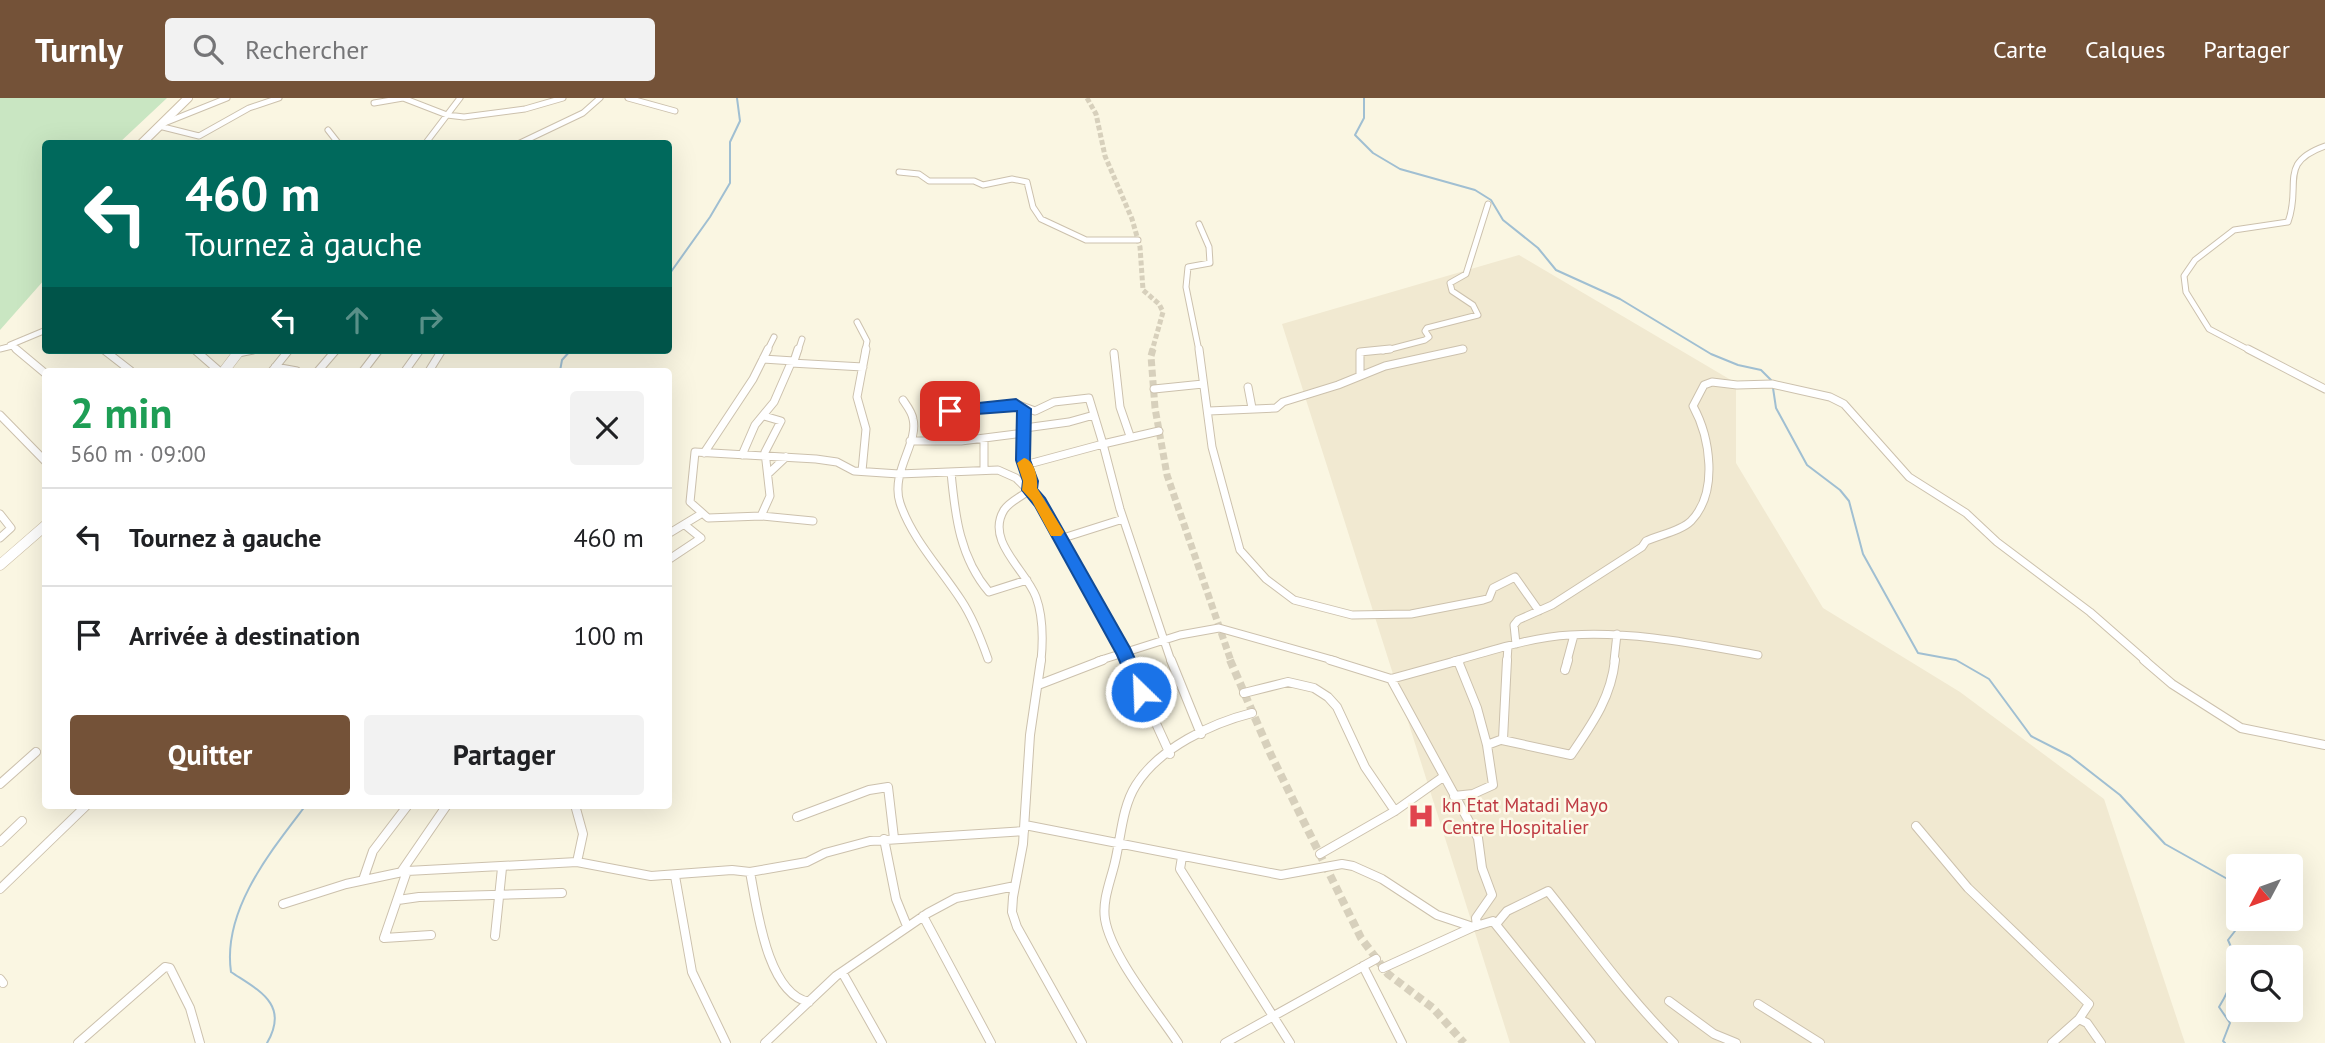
<!DOCTYPE html>
<html lang="fr">
<meta charset="utf-8">
<style>
:root{--surface:#fff;--page:#f2f2f2;--text:#202124;--muted:#757577;--line:#e0e0e0;--accent:#745238}
body{margin:0;font-family:"PT Sans",sans-serif;background:var(--page);color:var(--text);height:100vh;display:flex;flex-direction:column;font-size:26px;white-space:nowrap}
*{box-sizing:border-box;margin:0}
p{font-size:23px;color:var(--muted)}
.icon{flex:none;width:38px;height:38px;fill:none;stroke:currentColor;stroke-width:2;stroke-linecap:round;stroke-linejoin:round}
.map{position:relative;flex:1;overflow:hidden}
.sheet{position:absolute;left:42px;top:270px;width:630px;height:441px;display:flex;flex-direction:column;background:var(--surface);border-radius:7px;box-shadow:0 7px 28px #0002}
.sheet>*{flex:none}
.hud{position:absolute;left:42px;top:42px;width:630px;height:214px;border-radius:7px;box-shadow:0 7px 28px #0002;background:#00695c;color:#fff;overflow:hidden}
.needle{width:46px;rotate:229deg}
.controls{position:absolute;left:2226px;top:756px;display:grid;gap:14px}
.controls a{display:grid;place-items:center;width:77px;height:77px;border-radius:7px;background:var(--surface);box-shadow:0 7px 28px #0002;font-size:35px}
.pin{position:absolute;display:grid;place-items:center;width:60px;height:60px;color:#fff;margin:-30px;border-radius:14px;box-shadow:0 4px 10px #0006}
.me{position:absolute;width:77px;margin:-38px;rotate:336deg;stroke-linejoin:round;filter:drop-shadow(0 0 5px #0008)}
.turn{display:flex;align-items:center;gap:24px;height:147px;padding:0 28px;font-size:32px}
.turn .icon{width:91px;height:91px;stroke-width:2.5}
.turn b{display:block;font-size:49px;line-height:60px}
.lanes{display:flex;align-items:center;height:66px;padding:0 28px;background:#0003;justify-content:center;gap:35px;direction:ltr}
.lanes .off{opacity:.35}
.round{display:grid;place-items:center;flex:none;width:74px;height:74px;border-radius:7px;background:var(--page)}
.overview{display:flex;align-items:center;justify-content:space-between;height:119px;padding:0 28px}
h1{font-size:42px;font-weight:800;line-height:52px;color:#1e9e55}
.cta{display:flex;gap:14px;margin-top:auto;padding:14px 28px}
.cta a{flex:1;height:80px;border-radius:7px;background:var(--accent);color:#fff;font-size:28px;font-weight:800;line-height:80px;text-align:center}
.cta a+a{background:var(--page);color:var(--text)}
ul{padding:0;list-style:none}
li{display:flex;align-items:center;gap:21px;height:98px;padding:0 28px;border-top:2px solid var(--line)}
li div{flex:1}
li b{display:block;font-size:26px}
li em{font-style:normal}
header{display:flex;align-items:center;gap:42px;box-sizing:border-box;height:98px;padding:0 35px;background:var(--accent);color:#fff}
header strong{font-size:33px}
nav{display:flex;gap:38px;margin-inline-start:auto;font-size:24px}
.search{width:490px;height:63px;background:var(--page);display:flex;align-items:center;gap:18px;box-sizing:border-box;padding:0 24px;border-radius:7px;color:var(--muted);font-size:26px}
.map>svg:first-child{display:block}
.residential{fill:#f1e9d1}
.green{fill:#c9e6c2}
.lines{fill:none;stroke-linecap:round;stroke-linejoin:round}
.stream{stroke:#a0bfd2;stroke-width:2}
.street-tunnel-far2{stroke:#d7d0bc;stroke-width:5;stroke-dasharray:5 2.5;stroke-linecap:butt}
.street-tunnel-far1{stroke:#d7d0bc;stroke-width:7;stroke-dasharray:7 3.5;stroke-linecap:butt}
.street-tunnel{stroke:#d7d0bc;stroke-width:8;stroke-dasharray:8 4.5;stroke-linecap:butt}
.street-far2-casing{stroke:#ccc1ad;stroke-width:7}
.street-far1-casing{stroke:#ccc1ad;stroke-width:9}
.street-casing{stroke:#ccc1ad;stroke-width:10}
.secondary-far1-casing{stroke:#cdc0a8;stroke-width:10}
.secondary-casing{stroke:#cdc0a8;stroke-width:11}
.street-far2{stroke:#fff;stroke-width:5}
.street-far1{stroke:#fff;stroke-width:7}
.street{stroke:#fff;stroke-width:8}
.secondary-far1{stroke:#fff;stroke-width:8}
.secondary{stroke:#fff;stroke-width:10}
.route{fill:#1a73e8;stroke:#114b97;stroke-width:2}
.slow{fill:#f59e0b}
.labels{text-anchor:middle;stroke-width:5;stroke-linejoin:round;paint-order:stroke}
.health-label{font-size:19px;fill:#be3a42;stroke:#fdf9e8;text-anchor:start}
</style>
<header>
<strong>Turnly</strong>
<div class="search"><svg class="icon" aria-label="search" viewBox="0 0 24 24"><circle cx="10" cy="10" r="6"/><path d="M15 15l6 6"/></svg>Rechercher</div>
<nav><a>Carte</a><a>Calques</a><a>Partager</a></nav>
</header>
<div class="map">
<svg width="2325" height="945" viewBox="0 0 2325 945">
<rect width="100%" height="100%" fill="#faf6e2"/>
<!-- residential -->
<path class="residential" d="M1519,157l217,128v80l87,145 137,84 144,107 81,244h-675l-228,-719z"/>
<!-- green -->
<path class="green" d="M0,0h167l-48,45 -73,1 -1,135 -45,51z"/>
<g class="lines">
<!-- stream -->
<path class="stream" d="M1364,0v20l-9,17 18,18 27,16 75,21 16,10 12,20 35,28 18,22 64,29 91,55 27,11 23,5 10,10
M668,178l42,-59 20,-34v-41l10,-21 -3,-23
M560,273l2,-11 9,-10
M1773,290l3,20 31,57 33,25 9,11 14,53 55,99 38,7 33,19 42,57 39,20 50,39 45,49 66,37 4,50 -7,9c12,24 4,46 -9,67l11,16 -7,18 2,2
M267,945c23,-39 -9,-53 -36,-71 -9,-62 40,-121 75,-167"/>
<!-- street-tunnel-far2 -->
<path class="street-tunnel-far2" d="M1087,0l9,16 9,42 27,63 8,28 3,43 16,14 4,8 -11,39"/>
<!-- street-tunnel-far1 -->
<path class="street-tunnel-far1" d="M1153,251l-2,7 4,52 12,67 64,186"/>
<!-- street-tunnel -->
<path class="street-tunnel" d="M1230,562l41,95 90,183 27,36 45,34 31,35"/>
<defs>
<path id="street-far2" d="M628,0l47,13
M374,5l29,-5 44,17 17,2 61,-8 38,-11
M162,26l65,-26
M159,28l40,10 50,-28 30,-10
M328,32l11,14
M425,46l35,-46
M518,46l65,-31 17,-15
M899,74l20,2 10,7h45l9,4 29,-6 15,3 6,25 8,12 45,21h52
M1199,126l10,23 1,16 -22,4 -2,20 13,64
M857,224l10,19 -2,10
M10,247l36,-15
M0,251l12,-3 6,5
M249,253l4,-1
M767,253l7,-14
M798,253l4,-12
M1383,253l42,-11 4,-3 -4,-6 2,-3 51,-13 -5,-10 -21,-14 -2,-8 16,-9 22,-70
M1455,253l8,-2
M2251,253l-42,-22 -23,-37 -2,-16 11,-16 39,-30 54,-8c14,-37 -11,-59 37,-76"/>
<path id="street-far1" d="M16,251l30,25
M1199,251l13,98 28,103 26,29 28,21 58,15 59,-1 72,-14 6,-2 4,-10 22,-11 24,34
M2248,251l77,40
M104,252l27,21
M195,252l24,21
M238,255l15,-3
M1114,255l6,54 10,29
M763,261l31,2 4,-12
M275,269l22,4
M272,273l17,-21
M318,273l18,-21
M363,273l16,-21
M405,273l15,-21
M429,273l13,-21
M1360,277v-23l30,-3
M1248,289l4,21
M1154,291l49,-5
M903,302c4,6 9,12 10,19 6,24 -23,53 -13,84 12,36 41,66 61,97 12,18 20,39 27,59
M1024,311l-1,51 7,30
M1209,313l67,-3 7,-6 55,-17 47,-19 78,-17
M950,314l66,-8 19,7 19,-9 35,-4 14,46 -78,21
M0,317l46,47
M1025,330l44,-6 25,-7
M1159,333l-56,13 17,65 51,152
M984,341v31
M910,343h51l63,-8
M704,355l49,-74 15,-30
M742,357l13,-30 19,-23 17,-39 72,4
M862,373l4,-42 -9,-32 9,-48
M951,374c4,44 9,86 38,120l38,-12
M768,376l18,-17
M1030,392c-8,6 -21,12 -26,20 -19,31 22,60 32,87 7,19 7,44 5,64
M0,416l11,14 -11,10
M761,418l9,-20 -5,-44 16,-31 -17,-5
M813,423l-52,-5 -53,2 -18,-16 5,-50 121,7 21,3 17,9 45,3 99,-4 18,8 24,24 88,159
M668,436l33,-20
M1060,441l63,-20
M668,462l33,-22 -16,-13
M1516,546l-2,-19 4,-5 34,-15 90,-58 4,-6c13,-6 35,-10 45,-20 28,-29 19,-84 2,-115l11,-21 8,-3 25,3 35,-1 58,13 14,7 65,73 57,36 31,29 93,70 56,49
M1098,563l82,-26 39,-7 117,33
M1454,563c37,-10 77,-24 116,-26 64,-4 125,9 188,20
M1507,563l1,-15
M1567,563l7,-26
M1614,563l3,-27"/>
<path id="street" d="M1041,562l-11,75 -7,109 -10,53 -1,15 5,15 65,116
M1127,562l43,94
M1171,562l30,74
M1330,562l61,19 69,-19
M2144,562l28,24 69,44 84,17
M1458,563l19,47 10,37
M1565,572l3,-10
M1391,581l87,159 4,30 10,27 -16,23 1,8
M1038,587l65,-25
M1244,595l44,-11 26,6 14,9 9,10 28,60 30,44
M1502,642l69,15c21,-31 40,-57 44,-95
M0,686l36,-32
M1454,698l19,-2 20,-9 -6,-40 16,-6 4,-79
M575,707l8,29 -6,28
M797,719l72,-27 19,-3 6,51
M1025,727l256,50 61,-11 11,2 29,13 55,36 36,12
M1916,728l52,62 121,116 -10,15 -27,24
M884,741l12,60 11,27
M0,744l22,-21
M1320,756l75,-43 48,-34
M1182,759l-2,12 110,174
M407,773l-23,67 47,-3
M401,774l46,-67
M750,774c7,36 17,122 59,130
M675,778l17,96 34,71
M363,782l10,-29 35,-46
M0,791l87,-84
M398,802l21,-3 143,-4
M283,806l63,-20 61,-13 170,-9 74,14 81,-6 18,2 57,-10 18,-9 45,-12 154,-10
M923,818l68,127
M1497,825l10,-12 41,-20c41,51 79,105 126,152
M495,838l7,-68
M1363,868l39,77
M1383,870l90,-41 20,-6 98,122
M842,874l40,71
M0,881l3,4
M1669,903l45,33 22,9
M1758,906l62,39
M2079,921l8,4 14,20
M78,945l87,-76 5,1 20,40 10,35
M765,945l71,-67 92,-63 28,-15 59,-12
M1178,945c-21,-32 -67,-87 -73,-124 -3,-19 6,-39 10,-57 6,-25 7,-55 21,-77 23,-37 76,-62 116,-72
M1225,945l151,-84"/>
<path id="secondary-far1" d="M141,46l47,-46"/>
<path id="secondary" d="M224,273l16,-21
M0,467l46,-40"/>
</defs>
<!-- street-far2 casing -->
<use href="#street-far2" class="street-far2-casing"/>
<!-- street-far1 casing -->
<use href="#street-far1" class="street-far1-casing"/>
<!-- street casing -->
<use href="#street" class="street-casing"/>
<!-- secondary-far1 casing -->
<use href="#secondary-far1" class="secondary-far1-casing"/>
<!-- secondary casing -->
<use href="#secondary" class="secondary-casing"/>
<!-- street-far2 -->
<use href="#street-far2" class="street-far2"/>
<!-- street-far1 -->
<use href="#street-far1" class="street-far1"/>
<!-- street -->
<use href="#street" class="street"/>
<!-- secondary-far1 -->
<use href="#secondary-far1" class="secondary-far1"/>
<!-- secondary -->
<use href="#secondary" class="secondary"/>
</g>
<!-- route -->
<path class="route" d="M1016,301l15,10 -1,51 8,21 -1,8 8,9 85,150 20,44 -3,5 -6,2 -6,-2 -18,-42 -82,-149 -13,-16 1,-9 -7,-21 1,-49 -67,5 -7,-5 7,-5z"/>
<!-- slow -->
<path class="slow" d="M1024,360c11,3 14,20 13,30l27,44 -3,4h-10l-19,-35 -10,-11 1,-9 -6,-18z"/>
<!-- icons -->
<defs>
<symbol id="hospital-bare" viewBox="-9 -9 18 18"><path d="M-5-5h3v3.5h4V-5h3V5h-3V1.5h-4V5h-3Z" fill="#e0444e" stroke="#fdf9e8" stroke-width="2.5" paint-order="stroke"/></symbol>
</defs>
<g fill-rule="evenodd">
<use href="#hospital-bare" x="1402" y="699" width="38" height="38"/>
</g>
<g class="labels">
<!-- health labels -->
<g class="health-label">
<text x="1442" y="714">kn Etat Matadi Mayo<tspan x="1442" dy="22">Centre Hospitalier</tspan></text>
</g>
</g>
</svg>
<div class="controls">
<a><svg class="needle" viewBox="-14 -14 28 28"><path d="M0-13l5 13h-10z" fill="#e53935"/><path d="M0 13l5-13h-10z" fill="#757577"/></svg></a>
<a><svg class="icon" aria-label="search" viewBox="0 0 24 24"><circle cx="10" cy="10" r="6"/><path d="M15 15l6 6"/></svg></a>
</div>
<div class="pin" style="left:950px;top:313px;background:#d93025"><svg class="icon" aria-label="arrive" viewBox="0 0 24 24"><path d="M6 21V4h12l-3 4 3 4H6"/></svg></div>
<svg class="me" style="left:1141px;top:594px" viewBox="-20 -20 40 40"><circle r="17" fill="#1a73e8" stroke="#fff" stroke-width="3"/><path d="M0-11L8 9 0 5-8 9z" fill="#fff"/></svg>
<div class="hud">
<div class="turn"><svg class="icon" aria-label="left" viewBox="0 0 24 24"><path d="M17 20v-9H6M10 6l-5 5 5 5"/></svg><div><b>460 m</b>Tournez à gauche</div></div>
<div class="lanes"><svg class="icon" aria-label="left" viewBox="0 0 24 24"><path d="M17 20v-9H6M10 6l-5 5 5 5"/></svg><svg class="icon off" aria-label="ahead" viewBox="0 0 24 24"><path d="M12 20V5M6 11l6-6 6 6"/></svg><svg class="icon off" aria-label="right" viewBox="0 0 24 24"><path d="M7 20v-9h11M14 6l5 5-5 5"/></svg></div>
</div>
<section class="sheet">
<div class="overview"><div><h1>2 min</h1><p>560 m · 09:00</p></div><a class="round"><svg class="icon" aria-label="close" viewBox="0 0 24 24"><path d="M6 6l12 12M18 6L6 18"/></svg></a></div>
<ul>
<li><svg class="icon" aria-label="left" viewBox="0 0 24 24"><path d="M17 20v-9H6M10 6l-5 5 5 5"/></svg><div><b>Tournez à gauche</b></div><em>460 m</em></li>
<li><svg class="icon" aria-label="arrive" viewBox="0 0 24 24"><path d="M6 21V4h12l-3 4 3 4H6"/></svg><div><b>Arrivée à destination</b></div><em>100 m</em></li>
</ul>
<div class="cta"><a>Quitter</a><a>Partager</a></div>
</section>
</div>
